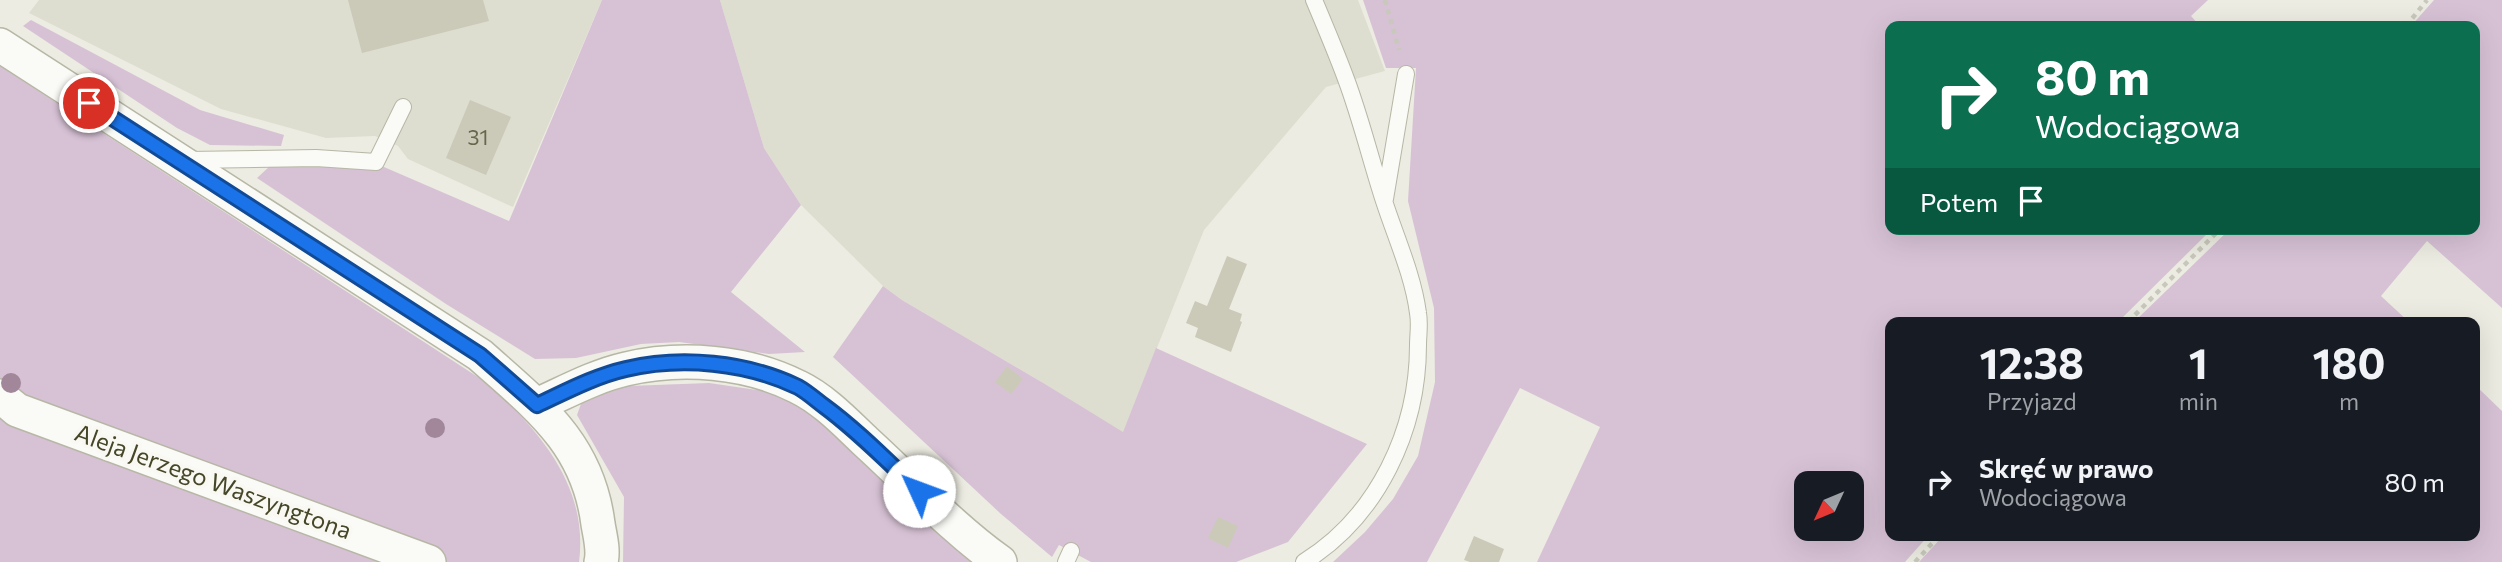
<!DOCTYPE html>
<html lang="pl">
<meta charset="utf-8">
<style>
:root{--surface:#171b24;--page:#20242c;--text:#f1f3f6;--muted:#9ea1a6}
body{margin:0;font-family:Commissioner,sans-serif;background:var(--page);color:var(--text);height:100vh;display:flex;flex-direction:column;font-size:26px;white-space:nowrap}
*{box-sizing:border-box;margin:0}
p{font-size:23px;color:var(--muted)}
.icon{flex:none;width:38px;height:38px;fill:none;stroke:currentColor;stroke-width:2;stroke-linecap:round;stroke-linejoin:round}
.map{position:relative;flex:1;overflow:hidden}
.details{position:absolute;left:1885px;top:317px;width:595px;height:224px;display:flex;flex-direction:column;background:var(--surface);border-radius:14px;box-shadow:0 7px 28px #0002}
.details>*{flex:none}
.banner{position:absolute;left:1885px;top:21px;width:595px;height:214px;border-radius:14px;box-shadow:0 7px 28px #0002;background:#0b6e4f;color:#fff;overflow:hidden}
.needle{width:46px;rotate:226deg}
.tools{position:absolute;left:1794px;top:471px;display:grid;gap:14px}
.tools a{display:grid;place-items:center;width:70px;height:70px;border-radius:14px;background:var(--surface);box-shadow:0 7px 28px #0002;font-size:35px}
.pin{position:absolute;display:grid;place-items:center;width:60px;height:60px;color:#fff;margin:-30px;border:4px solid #fff;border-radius:50%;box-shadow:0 2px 7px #0007}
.me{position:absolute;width:77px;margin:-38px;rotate:313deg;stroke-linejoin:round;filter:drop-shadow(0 0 5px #0008)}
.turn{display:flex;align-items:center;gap:24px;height:147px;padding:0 35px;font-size:32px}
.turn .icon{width:91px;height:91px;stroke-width:2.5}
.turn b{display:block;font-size:49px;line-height:60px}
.then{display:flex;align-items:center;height:66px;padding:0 35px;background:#0003;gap:14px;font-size:26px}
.eta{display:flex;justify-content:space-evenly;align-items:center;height:119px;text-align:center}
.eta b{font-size:42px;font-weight:700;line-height:49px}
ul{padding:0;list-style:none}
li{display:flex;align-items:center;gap:21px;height:91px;padding:0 35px}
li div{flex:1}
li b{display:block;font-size:26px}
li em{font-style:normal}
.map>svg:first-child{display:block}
.built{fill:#deded0}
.green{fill:#d7c2d5;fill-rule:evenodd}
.building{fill:#cbcab9}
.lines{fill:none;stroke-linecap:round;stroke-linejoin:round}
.lane-casing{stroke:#b7b7a6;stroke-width:18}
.street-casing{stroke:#b7b7a6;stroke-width:36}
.path{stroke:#c8c8bc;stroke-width:4.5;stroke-dasharray:5 5;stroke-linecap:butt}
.lane{stroke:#fafaf6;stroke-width:16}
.street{stroke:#fafaf6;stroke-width:33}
.tree{fill:#a18799}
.route-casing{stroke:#114b97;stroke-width:18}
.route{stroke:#1a73e8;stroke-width:12}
.labels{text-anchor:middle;stroke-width:7;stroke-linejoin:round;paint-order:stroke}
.number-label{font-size:21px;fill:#67674c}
.street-label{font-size:24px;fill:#464628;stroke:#f9f8f2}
</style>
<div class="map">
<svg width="2502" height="562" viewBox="0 0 2502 562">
<rect width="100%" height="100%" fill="#ecece2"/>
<!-- built -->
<path class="built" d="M39,0h563l-89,207 -105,-48 -10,-13 -23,-10 -49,2 -105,-29 -192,-96z
M720,0h638l27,71 -59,16 -122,143 -81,203 -78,-49 -143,-84 -19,-14 -82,-81 -37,-57z"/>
<!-- green -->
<path class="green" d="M602,0h118l44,148 37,57 -70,87 74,60 -36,2 -90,-12 -38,2 -65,14 -41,1 -89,-55 -189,-126 13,-12 114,1 125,54z
M1363,0h845l-17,16 9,10h-310v203h322l-94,93h-228v214h38l-23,26h-368l63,-135 -80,-39 -93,174h-94l32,-30 28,-33 25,-43 17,-74 -1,-74 -26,-107 8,-133h-30zM1806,483h46v45h-46z
M2434,0h68v308l-75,-67 -46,55 28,26h-275l96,-93h244v-203h-63z
M31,20l169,90 84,25 -3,11 -71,-1 -33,-17 -154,-102z
M0,66l484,315c54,47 105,105 95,181h-579z
M883,286l19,14 143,84 78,48 33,-84 211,96 -79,98 -52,20h-145l-32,-17 -7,12 -51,-43 -168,-157z
M709,383l68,10 53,26 155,143h-362l1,-65 -47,-82 5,-14 46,-15z
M2475,385l27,26v151h-583l24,-26h531z"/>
<!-- building -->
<path class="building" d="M348,0h135l6,21 -127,32z
M470,100l41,17 -25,58 -40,-17z
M1227,256l20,8 -18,45 13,5 -2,7 2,1 -11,30 -36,-15 3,-9 -12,-5 9,-22 12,5z
M1007,366l16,13 -12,15 -16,-12z
M1218,517l20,9 -10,22 -20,-10z
M1474,536l30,13 -5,13h-29l-6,-2z"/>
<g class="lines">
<defs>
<path id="lane" d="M188,160l128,-2 60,4 27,-55
M1385,199l21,-125
M1066,562l5,-11
M1304,562c74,-46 114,-132 114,-217 0,-10 2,-21 0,-32 -5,-38 -22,-75 -34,-112 -13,-40 -23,-82 -38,-122 -10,-27 -21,-53 -32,-79"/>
<path id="street" d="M0,45l480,310c57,51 108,88 118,169 2,12 6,26 3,38
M0,396l17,14 412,152
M537,405c29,-13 58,-29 89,-36 55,-13 121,-8 172,18 25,12 47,35 67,54 44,40 86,86 135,121"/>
</defs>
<!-- lane casing -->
<use href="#lane" class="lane-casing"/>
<!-- street casing -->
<use href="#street" class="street-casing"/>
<!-- path -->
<path class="path" d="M1385,0l14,50
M2406,26l21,-26
M2128,322l92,-93
M1915,562l24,-26"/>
<!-- lane -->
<use href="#lane" class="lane"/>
<!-- street -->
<use href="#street" class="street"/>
</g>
<!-- trees -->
<g class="tree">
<circle cx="11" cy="383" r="10"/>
<circle cx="435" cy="428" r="10"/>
</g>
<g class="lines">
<defs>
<path id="route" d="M89,103l391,252 57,50c28,-13 58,-29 89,-36 55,-13 120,-7 172,18 9,5 18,13 26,19 34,25 64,56 95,85"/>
</defs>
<!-- route casing -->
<use href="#route" class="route-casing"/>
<!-- route -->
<use href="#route" class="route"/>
</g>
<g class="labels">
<!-- number labels -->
<g class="number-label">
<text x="478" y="145">31</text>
</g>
<!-- street labels -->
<g class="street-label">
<text transform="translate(213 482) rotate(20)" y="8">Aleja Jerzego Waszyngtona</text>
</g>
</g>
</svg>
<div class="tools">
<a><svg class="needle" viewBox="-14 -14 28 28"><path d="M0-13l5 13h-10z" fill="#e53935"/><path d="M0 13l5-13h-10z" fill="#9ea1a6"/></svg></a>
</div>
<div class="pin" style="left:89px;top:103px;background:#d93025"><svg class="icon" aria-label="arrive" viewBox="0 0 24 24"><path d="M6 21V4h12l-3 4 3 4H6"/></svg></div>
<svg class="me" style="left:919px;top:491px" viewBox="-20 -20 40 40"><circle r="19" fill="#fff"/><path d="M0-13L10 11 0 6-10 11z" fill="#1a73e8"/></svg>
<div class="banner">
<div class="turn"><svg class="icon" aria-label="right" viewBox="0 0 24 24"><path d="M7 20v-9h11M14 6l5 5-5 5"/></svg><div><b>80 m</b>Wodociągowa</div></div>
<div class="then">Potem<svg class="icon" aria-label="arrive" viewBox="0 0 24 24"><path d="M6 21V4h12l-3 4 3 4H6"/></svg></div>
</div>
<section class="details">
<div class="eta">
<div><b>12:38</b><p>Przyjazd</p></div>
<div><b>1</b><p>min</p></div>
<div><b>180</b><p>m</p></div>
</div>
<ul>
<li><svg class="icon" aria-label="right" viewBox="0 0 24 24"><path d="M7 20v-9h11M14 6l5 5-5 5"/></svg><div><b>Skręć w prawo</b><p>Wodociągowa</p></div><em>80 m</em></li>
</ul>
</section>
</div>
